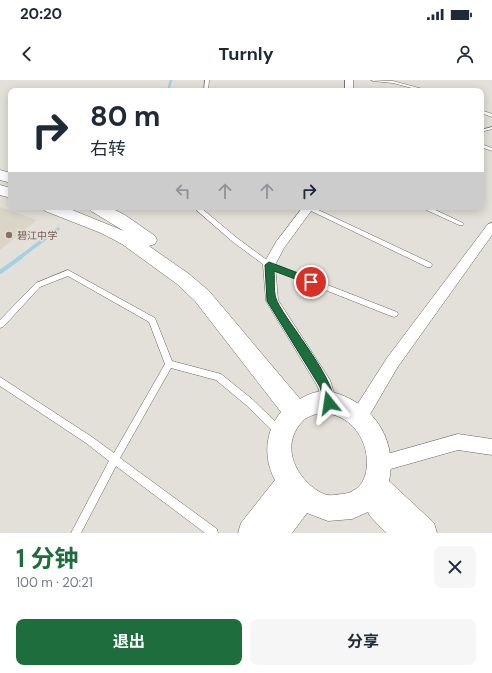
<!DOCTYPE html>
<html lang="zh">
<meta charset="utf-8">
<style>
:root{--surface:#fff;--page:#f6f6f7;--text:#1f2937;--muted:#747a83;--accent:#1e6d3c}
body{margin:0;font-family:"DM Sans","Noto Sans SC",sans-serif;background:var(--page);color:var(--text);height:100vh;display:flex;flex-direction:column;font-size:15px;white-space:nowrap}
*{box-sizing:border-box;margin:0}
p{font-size:13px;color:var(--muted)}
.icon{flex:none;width:22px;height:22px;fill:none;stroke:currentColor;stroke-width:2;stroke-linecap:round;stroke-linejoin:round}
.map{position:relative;height:453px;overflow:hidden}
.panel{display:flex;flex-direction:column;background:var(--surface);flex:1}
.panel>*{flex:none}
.guide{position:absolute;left:8px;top:8px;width:476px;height:122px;border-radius:8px;box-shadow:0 2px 10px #0003;background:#fff;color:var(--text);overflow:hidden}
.pin{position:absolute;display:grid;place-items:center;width:34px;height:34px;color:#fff;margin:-17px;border:2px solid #fff;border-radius:50%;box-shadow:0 1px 4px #0007}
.me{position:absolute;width:44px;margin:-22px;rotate:345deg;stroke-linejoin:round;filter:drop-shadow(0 0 3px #0008)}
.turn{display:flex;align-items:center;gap:14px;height:84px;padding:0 16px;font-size:18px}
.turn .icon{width:52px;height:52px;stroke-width:2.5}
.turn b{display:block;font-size:28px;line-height:34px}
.lanes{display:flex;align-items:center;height:38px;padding:0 16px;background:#0003;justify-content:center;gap:20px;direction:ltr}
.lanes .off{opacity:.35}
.round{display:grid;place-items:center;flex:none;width:42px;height:42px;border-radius:8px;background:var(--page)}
.headline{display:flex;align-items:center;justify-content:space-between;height:68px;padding:0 16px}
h1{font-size:24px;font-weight:700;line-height:30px;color:var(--accent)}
.cta{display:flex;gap:8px;margin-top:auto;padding:8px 16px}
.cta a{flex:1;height:46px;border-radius:8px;background:var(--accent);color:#fff;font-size:16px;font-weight:700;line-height:46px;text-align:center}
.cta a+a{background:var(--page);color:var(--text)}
.status{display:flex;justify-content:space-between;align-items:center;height:28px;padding:0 20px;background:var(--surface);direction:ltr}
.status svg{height:11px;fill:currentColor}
header{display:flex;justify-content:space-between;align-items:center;height:52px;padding:0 16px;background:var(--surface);font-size:18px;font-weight:700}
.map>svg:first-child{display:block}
.built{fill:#dbd5c7}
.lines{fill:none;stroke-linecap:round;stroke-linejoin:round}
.stream-far2{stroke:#a4d0e3;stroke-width:2.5}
.stream-far1{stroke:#a4d0e3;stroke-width:3.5}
.stream{stroke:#a4d0e3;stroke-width:4}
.lane-casing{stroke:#6a6761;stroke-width:1}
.street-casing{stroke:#6a6761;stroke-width:1}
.secondary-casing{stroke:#6a6761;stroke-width:1}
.lane{fill:#fff;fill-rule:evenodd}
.street{fill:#fff;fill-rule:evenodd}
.secondary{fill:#fff;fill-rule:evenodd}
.route{fill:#1e6d3c;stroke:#144727}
.education-dot{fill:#8d6e63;stroke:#e3e0d9;stroke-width:1.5}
.labels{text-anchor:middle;stroke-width:3;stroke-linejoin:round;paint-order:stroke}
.education-label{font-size:10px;fill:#785e54;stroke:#e3e0d9;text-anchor:start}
</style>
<div class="status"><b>20:20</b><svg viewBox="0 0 49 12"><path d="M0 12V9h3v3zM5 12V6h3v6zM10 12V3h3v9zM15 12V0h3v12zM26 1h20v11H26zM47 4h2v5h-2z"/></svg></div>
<header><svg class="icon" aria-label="back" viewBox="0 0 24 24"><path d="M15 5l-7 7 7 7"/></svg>Turnly<svg class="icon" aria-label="person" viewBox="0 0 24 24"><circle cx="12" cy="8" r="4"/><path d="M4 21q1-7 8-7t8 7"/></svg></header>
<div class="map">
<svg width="492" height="453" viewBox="0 0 492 453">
<rect width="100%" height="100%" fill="#e3e0d9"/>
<!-- built -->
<path class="built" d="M0,127l37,13 -37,30z"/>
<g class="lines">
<!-- stream-far2 -->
<path class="stream-far2" d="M168,11l3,-11"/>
<!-- stream-far1 -->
<path class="stream-far1" d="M19,178l39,-29"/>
<!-- stream -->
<path class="stream" d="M0,192l21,-15"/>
<defs>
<path id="lane" d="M205,0h4l-1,11h-4z
M371,0l22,1 37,10h-7l-30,-8 -20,-2z
M481,30l11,4v3l-11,-4z
M492,47v2l-11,3v-2z
M481,64l11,4v3l-11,-4z
M193,127h7l37,31 34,25 126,49 1,2 -1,2 -3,1 -3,-1 -124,-49 -34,-25z
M304,127h8l119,56 1,2 -1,2h-4l-122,-59z
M421,127h8l34,16 1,1 -1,1h-4l-37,-17z
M68,190l87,48 17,43 49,13 31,25 30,29 1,3 -1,3 -3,1 -3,-1 -30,-29 -30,-25 -45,-12 -51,90 97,71 1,4h-13l-89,-67 -35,67h-10l38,-72 -23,-18 -86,-57v-9l92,60 22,16 51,-89 -16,-42 -81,-46 -28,11 -37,40 -3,1v-8l36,-37z"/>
<path id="street" d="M345,0h8v11h-8z
M303,127h11l-30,41 -9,17 3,35 52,80 7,23 -3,5 -5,3 -5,-3 -6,-21 -52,-86 -3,-36 13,-23z
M492,143v12l-95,133 -32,55 -6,2 -6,-2 -2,-6 2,-6 34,-53 101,-134z
M458,354l34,5v16l-34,-5 -78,22 -6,-2 -2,-6 2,-6 6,-2z"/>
<path id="secondary" d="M0,90l11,3v10l-11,-3z
M0,105l11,3v10l-11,-3z
M42,127h23l59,24 -33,-20 -3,-4h21l16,8 30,21 2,4 -2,4 -6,2 40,28 20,17 91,108c5,-3 11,-6 17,-7 7,-3 20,1 27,4 34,14 53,49 45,85l45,42 3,10h-51l-16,-17 -2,-4 -16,7 -24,2 -21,-8 -15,20h-54l3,-10 34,-43c-12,-22 -10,-49 6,-68l-86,-111 -18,-17 -55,-40 -21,-11 -56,-22zM319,333c6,1 12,0 18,3 23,8 35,37 28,60 -3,10 -12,17 -22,18 -5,0 -11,2 -15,1 -7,-1 -13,-6 -18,-10 -19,-17 -27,-44 -7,-64 3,-4 11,-6 16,-8z"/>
</defs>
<!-- lane casing -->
<use href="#lane" class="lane-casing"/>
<!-- street casing -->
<use href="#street" class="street-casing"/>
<!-- secondary casing -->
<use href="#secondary" class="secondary-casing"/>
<!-- lane -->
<use href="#lane" class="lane"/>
<!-- street -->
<use href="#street" class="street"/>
<!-- secondary -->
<use href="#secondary" class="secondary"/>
</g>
<!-- route -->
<path class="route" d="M269,182l45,17 1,3 -4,3 -37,-14c1,9 -1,22 3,30 10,22 65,85 56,106l-4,1 -3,-1 -6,-20 -53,-86 -2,-36z"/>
<!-- markers -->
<circle class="education-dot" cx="9" cy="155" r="4"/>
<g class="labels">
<!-- education labels -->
<g class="education-label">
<text x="17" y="159">碧江中学</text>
</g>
</g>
</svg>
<div class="pin" style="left:311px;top:202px;background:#d93025"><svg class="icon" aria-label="arrive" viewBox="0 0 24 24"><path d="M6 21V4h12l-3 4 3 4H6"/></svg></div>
<svg class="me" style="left:329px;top:323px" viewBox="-20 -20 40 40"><path d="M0-17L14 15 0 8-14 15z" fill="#1e6d3c" stroke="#fff" stroke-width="4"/></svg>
<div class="guide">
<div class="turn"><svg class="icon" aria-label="right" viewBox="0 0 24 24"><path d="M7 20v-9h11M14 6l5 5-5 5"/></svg><div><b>80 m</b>右转</div></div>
<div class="lanes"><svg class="icon off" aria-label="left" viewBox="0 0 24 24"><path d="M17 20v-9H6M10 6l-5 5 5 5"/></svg><svg class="icon off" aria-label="ahead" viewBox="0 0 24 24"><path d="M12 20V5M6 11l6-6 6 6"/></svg><svg class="icon off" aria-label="ahead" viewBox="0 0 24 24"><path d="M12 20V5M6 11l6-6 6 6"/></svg><svg class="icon" aria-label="right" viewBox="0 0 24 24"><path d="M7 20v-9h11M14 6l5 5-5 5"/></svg></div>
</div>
</div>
<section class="panel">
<div class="headline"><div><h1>1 分钟</h1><p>100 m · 20:21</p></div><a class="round"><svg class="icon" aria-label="close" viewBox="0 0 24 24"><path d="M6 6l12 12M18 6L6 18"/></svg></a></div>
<div class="cta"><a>退出</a><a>分享</a></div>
</section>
